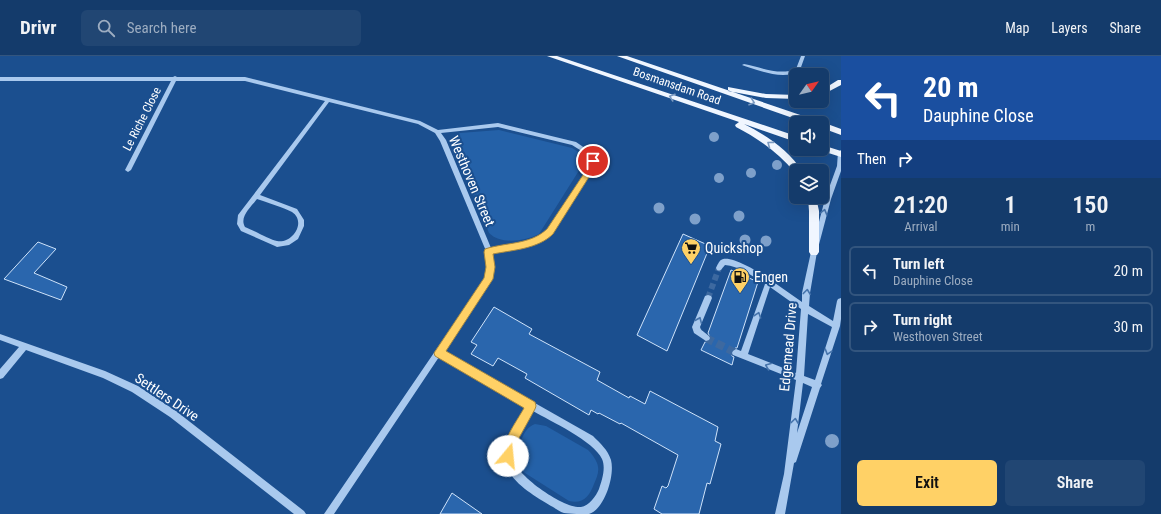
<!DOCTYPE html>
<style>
:root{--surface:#143b6b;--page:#214673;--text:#f1f3f6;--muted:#9dadc1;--line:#33557e;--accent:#ffd166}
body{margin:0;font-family:"Roboto Condensed",sans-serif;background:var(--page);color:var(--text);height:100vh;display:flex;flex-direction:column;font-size:15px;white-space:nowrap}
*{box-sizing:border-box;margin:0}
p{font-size:13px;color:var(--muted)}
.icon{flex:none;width:22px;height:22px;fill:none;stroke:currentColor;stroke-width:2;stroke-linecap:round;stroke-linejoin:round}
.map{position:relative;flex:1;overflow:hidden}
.sheet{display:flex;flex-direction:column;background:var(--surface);width:320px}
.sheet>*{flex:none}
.hud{background:#1a4fa0;color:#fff;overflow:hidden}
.needle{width:26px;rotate:56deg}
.buttons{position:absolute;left:789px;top:12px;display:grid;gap:8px}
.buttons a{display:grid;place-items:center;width:40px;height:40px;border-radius:6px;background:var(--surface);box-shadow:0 4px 16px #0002,0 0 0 1px var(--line);font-size:20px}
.pin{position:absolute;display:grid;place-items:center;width:34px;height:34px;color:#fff;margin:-17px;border:2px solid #fff;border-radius:50%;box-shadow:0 1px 4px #0007}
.me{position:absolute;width:44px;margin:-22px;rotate:17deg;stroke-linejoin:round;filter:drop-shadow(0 0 3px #0008)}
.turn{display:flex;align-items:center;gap:14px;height:84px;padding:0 16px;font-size:18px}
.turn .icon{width:52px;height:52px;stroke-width:2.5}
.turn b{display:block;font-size:28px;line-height:34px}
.then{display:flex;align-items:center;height:38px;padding:0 16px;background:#0003;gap:8px;font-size:15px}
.eta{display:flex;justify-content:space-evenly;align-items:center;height:68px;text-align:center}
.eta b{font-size:24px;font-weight:600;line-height:28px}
.primary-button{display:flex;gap:8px;margin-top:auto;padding:8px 16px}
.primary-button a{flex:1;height:46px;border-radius:6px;background:var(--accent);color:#111;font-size:16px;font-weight:600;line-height:46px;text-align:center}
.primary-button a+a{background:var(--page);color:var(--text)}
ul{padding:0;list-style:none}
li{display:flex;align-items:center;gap:12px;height:50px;margin:0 8px 6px;padding:0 8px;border:2px solid var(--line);border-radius:6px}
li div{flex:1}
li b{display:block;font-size:15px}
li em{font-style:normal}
header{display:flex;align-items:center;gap:24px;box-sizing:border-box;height:56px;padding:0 20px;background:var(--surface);border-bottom:1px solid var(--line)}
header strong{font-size:19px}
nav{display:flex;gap:22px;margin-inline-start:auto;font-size:14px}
.search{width:280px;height:36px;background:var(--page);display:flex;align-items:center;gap:10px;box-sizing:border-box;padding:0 14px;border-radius:6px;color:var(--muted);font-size:15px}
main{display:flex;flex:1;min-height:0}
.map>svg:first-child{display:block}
.green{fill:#2461a8}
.building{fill:#2a66ad;stroke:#cfe3fa}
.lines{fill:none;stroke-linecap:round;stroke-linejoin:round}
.minor-tunnel-far1{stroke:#3d69a0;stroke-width:6;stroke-dasharray:6 3.5;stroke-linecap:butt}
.minor-tunnel{stroke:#3d69a0;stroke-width:8;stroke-dasharray:8 4;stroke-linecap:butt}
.minor{fill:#a9c9ee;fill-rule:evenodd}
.major{fill:#f0f6ff;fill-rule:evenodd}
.tree{fill:#7ea0ca}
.oneway{stroke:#7b9ac1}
.oneway2{stroke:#4674ac}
.route{fill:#ffd166;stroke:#a68842}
.labels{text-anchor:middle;stroke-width:4;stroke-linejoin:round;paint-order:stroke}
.far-street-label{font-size:12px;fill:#fff;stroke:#1b4f8f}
.street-label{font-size:14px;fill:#fff;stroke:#1b4f8f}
.poi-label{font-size:14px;fill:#fff;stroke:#1b4f8f;text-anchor:start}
</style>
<header>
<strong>Drivr</strong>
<div class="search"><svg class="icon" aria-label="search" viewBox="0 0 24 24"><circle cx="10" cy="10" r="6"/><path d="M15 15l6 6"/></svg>Search here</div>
<nav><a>Map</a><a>Layers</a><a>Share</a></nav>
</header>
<main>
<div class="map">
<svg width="841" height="458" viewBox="0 0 841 458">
<rect width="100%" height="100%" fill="#1b4f8f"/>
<!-- green -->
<path class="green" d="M499,74l73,18 11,7 2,6 -46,73c-14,7 -38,11 -50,-1l-37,-90 2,-6 6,-4z
M535,368l11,2 42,24c4,4 7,8 9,13 3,8 0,14 -3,21 -5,13 -11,20 -25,17l-44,-28c-12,-11 -11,-19 -4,-33 4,-8 6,-13 14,-16z"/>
<!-- building -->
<path class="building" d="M683,178l27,12 -43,105 -30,-16z
M38,186l18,7 -22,24 33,14 -6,13 -57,-21z
M731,214l27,12 -21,66h-2l-4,4 1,4 2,1 -2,8 -31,-15 4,-8 4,-1 2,-2 -3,-6z
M494,251l38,22 -3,5 71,38 -3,8 32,18 1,-2 15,8 5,-13 68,36 -3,14 6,3 -11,40 -3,-1 -8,31h-37l-8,-5 8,-23 4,2 2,-2 10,-31 -57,-32 -1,1 -21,-11 -1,1 -7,-4 -2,5 -64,-37 2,-4 -29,-16 -5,8 -22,-12 6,-9 -6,-3z
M452,437l30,21h-42z"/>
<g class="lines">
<!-- minor-tunnel-far1 -->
<path class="minor-tunnel-far1" d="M708,242l11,-30"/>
<!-- minor-tunnel -->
<path class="minor-tunnel" d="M706,282l30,15"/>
<!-- minor -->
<path class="minor" d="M801,0h4l-5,14c-12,9 -29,4 -43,0 -5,-2 -11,-3 -15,-5l2,-1c17,3 35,12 52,5z
M175,20l2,1h68l175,44 18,9 60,-7 78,19 16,11 4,8 -3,8 -41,64c-17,14 -38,16 -59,20l1,14 -4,14 -47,70 150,85c7,7 15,14 18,24 4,15 -6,49 -22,54 -4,0 -21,0 -25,-1 -4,-1 -9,-5 -13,-7 -18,-11 -45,-26 -47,-49 -2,-18 13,-36 22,-50l-87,-50 -105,157h-10l161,-236 3,-11 -2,-16 -46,-110 -5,-8 -17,-9 -89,-22 -69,93 37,14 7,11v6l-6,13 -9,6 -12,2 -2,-1 -34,-15 -4,-7 1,-9 87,-114 -80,-20h-69l-45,89 -3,2 -3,-2 46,-89h-171v-4h173zM498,71l74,18 16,10 2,6 -3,8 -39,60c-17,14 -36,15 -57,19l-45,-108 -5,-7zM257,143c9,3 28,9 35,13 15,10 0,32 -15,29 -7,-1 -24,-11 -32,-14 -6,-10 6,-20 12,-28zM533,355c17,10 61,30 69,48 4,9 0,21 -3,30 -3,7 -10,17 -18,18 -17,2 -66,-32 -69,-50 -2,-16 13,-33 21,-46z
M841,94v21l-10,28 -14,53 -7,41 -1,13 24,15 4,-20 1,-2 3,-1v21l-1,7 -19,58 1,1 -2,3 -23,71 -1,3 -2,1 -9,51h-10l9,-40 12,-94 -63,-25 -1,-2 1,-2 3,-2 5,2 24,-67c-13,-8 -26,-18 -40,-19 -3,3 -4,7 -8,5l-1,-2c1,-2 3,-7 5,-8 9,-6 39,13 47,18l3,1 1,2 30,21v-9l9,-41 14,-53 12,-33 1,-14zM770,231l31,22 -5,64 -48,-19zM808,258l24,13 -17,53 -11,-4zM803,327l9,4 -15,46z
M708,239l3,1 1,2 -12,29c1,5 8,6 10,11l-1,2 -3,1 -12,-8 -2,-6 13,-31z
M0,278l105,37 33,15 38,25 128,100 2,3h-12l-124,-97 -38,-25 -29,-14 -77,-28 -23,28 -3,1v-10l19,-22 -19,-7z"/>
<!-- major -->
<path class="major" d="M547,0h10l239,80v6l-52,-18c22,11 45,26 58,47h-6l-1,2c-16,-20 -36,-34 -59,-46l-1,-2 4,-3z
M617,0h10l191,65 1,2h-12z
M838,24h3v5l-19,10v-5z
M728,31l38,7 30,1v4l-30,-1 -38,-7z
M822,66l19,7v6l-19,-7v-5h-2z
M822,89l19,6v6l-22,-7 3,-1z
M808,141h8l3,14v41l-2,3h-6l-2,-3v-41z"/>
</g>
<!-- trees -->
<g class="tree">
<circle cx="714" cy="81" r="5"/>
<circle cx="777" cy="109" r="5"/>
<circle cx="751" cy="117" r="5"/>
<circle cx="719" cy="122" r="5"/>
<circle cx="659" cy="152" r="5.5"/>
<circle cx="739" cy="160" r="5.5"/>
<circle cx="695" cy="163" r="5.5"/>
<circle cx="745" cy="184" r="5.5"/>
<circle cx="766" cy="185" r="5.5"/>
<circle cx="832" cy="385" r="7"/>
</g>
<!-- one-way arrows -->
<defs><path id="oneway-chevron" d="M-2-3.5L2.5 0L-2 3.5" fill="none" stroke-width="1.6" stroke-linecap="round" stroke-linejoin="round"/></defs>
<g class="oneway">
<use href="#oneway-chevron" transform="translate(672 41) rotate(-161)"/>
<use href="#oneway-chevron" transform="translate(752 46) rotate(19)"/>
<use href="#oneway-chevron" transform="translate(770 88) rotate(-143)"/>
</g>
<g class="oneway2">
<use href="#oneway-chevron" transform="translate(824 156) rotate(-75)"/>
<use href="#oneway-chevron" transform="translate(807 236) rotate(-83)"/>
<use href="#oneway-chevron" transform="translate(758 259) rotate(-71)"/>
<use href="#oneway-chevron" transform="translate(699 264) rotate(-67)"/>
<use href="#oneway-chevron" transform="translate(828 296) rotate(107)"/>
<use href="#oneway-chevron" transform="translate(768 310) rotate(-159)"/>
<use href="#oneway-chevron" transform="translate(795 365) rotate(-83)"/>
</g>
<!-- route -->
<path class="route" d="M593,102l3,3 -2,8 -41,65c-15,15 -40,16 -60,20l2,13 -2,12 -47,72 89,51 1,4 -1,3 -21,38 -2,13 -4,2 -4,-2c-6,-14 13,-39 20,-52l-89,-52 -1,-3 50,-75 2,-11 -2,-15 1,-3c21,-7 45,-4 62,-20l40,-60 3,-10z"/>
<!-- icons -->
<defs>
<symbol id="supermarket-pin" viewBox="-11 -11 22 30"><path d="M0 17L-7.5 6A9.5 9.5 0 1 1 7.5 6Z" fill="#ffd166" stroke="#1b4f8f"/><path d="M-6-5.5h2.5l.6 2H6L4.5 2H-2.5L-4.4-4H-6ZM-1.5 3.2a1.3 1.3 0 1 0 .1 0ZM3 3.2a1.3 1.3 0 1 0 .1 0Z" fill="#111"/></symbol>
<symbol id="fuel-pin" viewBox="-11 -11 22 30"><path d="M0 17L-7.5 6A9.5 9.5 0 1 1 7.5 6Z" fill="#ffd166" stroke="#1b4f8f"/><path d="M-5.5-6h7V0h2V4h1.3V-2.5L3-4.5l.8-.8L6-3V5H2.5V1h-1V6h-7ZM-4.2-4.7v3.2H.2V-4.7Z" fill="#111"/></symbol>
</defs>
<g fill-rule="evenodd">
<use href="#supermarket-pin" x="680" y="181" width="22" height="30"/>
<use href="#fuel-pin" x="729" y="210" width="22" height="30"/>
</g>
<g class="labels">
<!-- far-street labels -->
<g class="far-street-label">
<text transform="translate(677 30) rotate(19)" y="4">Bosmansdam Road</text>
<text transform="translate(142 63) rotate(-63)" y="4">Le Riche Close</text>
</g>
<!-- street labels -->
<g class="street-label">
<text transform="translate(472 125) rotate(67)" y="5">Westhoven Street</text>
<text transform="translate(788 291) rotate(-85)" y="5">Edgemead Drive</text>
<text transform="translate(167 341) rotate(34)" y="5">Settlers Drive</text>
</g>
<!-- poi labels -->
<g class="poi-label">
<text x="705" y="197">Quickshop</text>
<text x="754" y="226">Engen</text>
</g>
</g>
</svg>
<div class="buttons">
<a><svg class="needle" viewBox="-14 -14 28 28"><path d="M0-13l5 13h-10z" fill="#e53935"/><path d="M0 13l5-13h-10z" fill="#9dadc1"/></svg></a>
<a><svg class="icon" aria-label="sound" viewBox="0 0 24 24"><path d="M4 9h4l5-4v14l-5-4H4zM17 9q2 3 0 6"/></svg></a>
<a><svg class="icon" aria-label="layers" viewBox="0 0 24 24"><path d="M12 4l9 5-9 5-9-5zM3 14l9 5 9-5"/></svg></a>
</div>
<div class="pin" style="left:593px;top:105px;background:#d93025"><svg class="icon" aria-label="arrive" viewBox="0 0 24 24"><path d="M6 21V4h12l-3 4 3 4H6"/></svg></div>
<svg class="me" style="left:508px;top:400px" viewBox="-20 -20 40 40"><circle r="19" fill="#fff"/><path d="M0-13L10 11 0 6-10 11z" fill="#ffd166"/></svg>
</div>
<section class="sheet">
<div class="hud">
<div class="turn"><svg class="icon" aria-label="left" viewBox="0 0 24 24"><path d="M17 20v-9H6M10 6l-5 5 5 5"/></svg><div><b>20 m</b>Dauphine Close</div></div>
<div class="then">Then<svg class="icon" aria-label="right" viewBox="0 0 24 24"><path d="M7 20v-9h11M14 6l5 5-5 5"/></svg></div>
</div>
<div class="eta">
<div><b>21:20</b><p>Arrival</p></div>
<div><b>1</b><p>min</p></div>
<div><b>150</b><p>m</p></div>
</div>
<ul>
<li><svg class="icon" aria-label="left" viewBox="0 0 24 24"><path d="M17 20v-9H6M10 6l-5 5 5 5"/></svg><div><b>Turn left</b><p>Dauphine Close</p></div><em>20 m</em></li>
<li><svg class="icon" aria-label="right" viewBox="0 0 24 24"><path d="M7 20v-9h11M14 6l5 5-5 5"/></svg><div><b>Turn right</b><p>Westhoven Street</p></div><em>30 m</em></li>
</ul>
<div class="primary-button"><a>Exit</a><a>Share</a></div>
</section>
</main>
